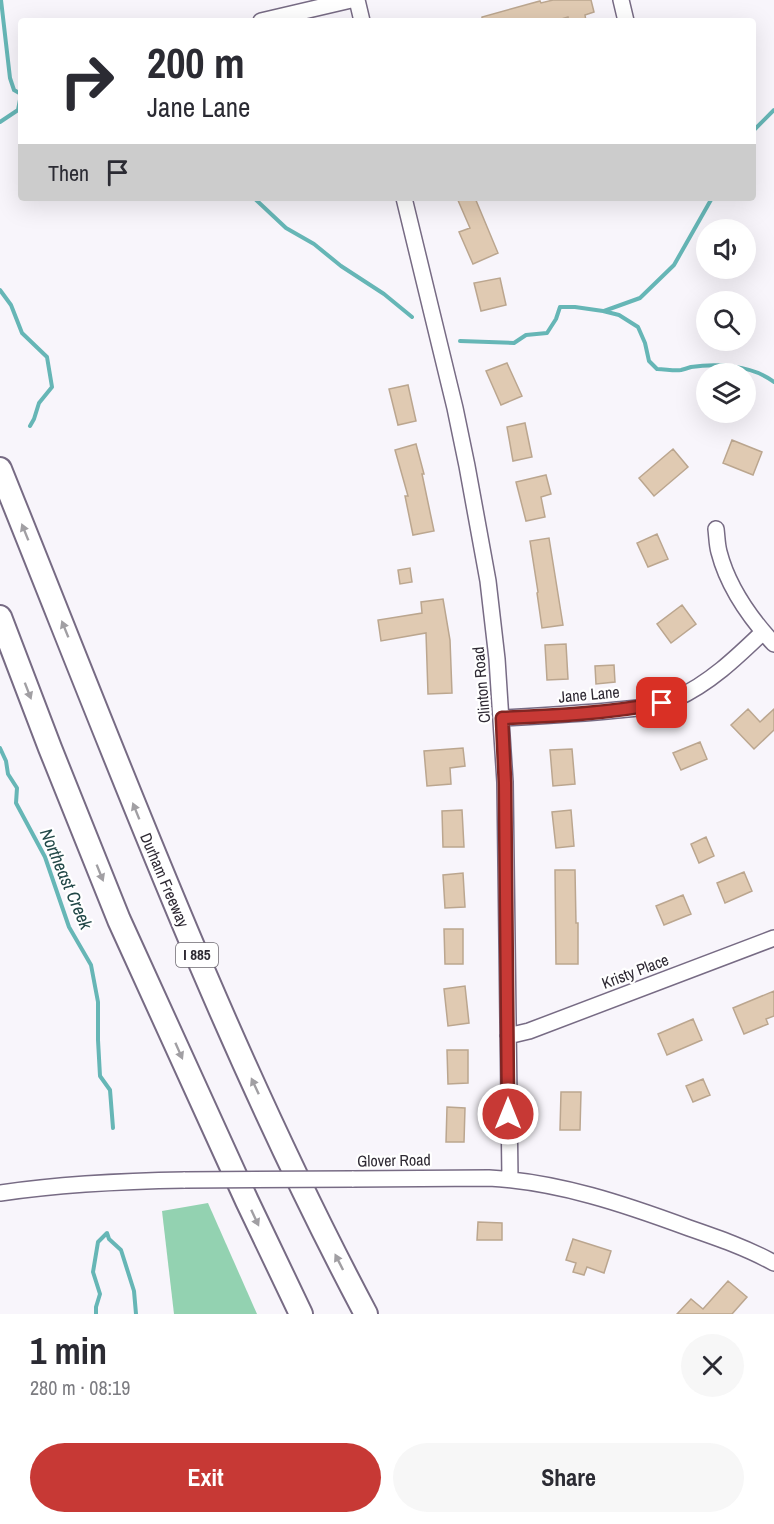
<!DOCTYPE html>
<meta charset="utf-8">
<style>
:root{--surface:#fff;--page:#f7f7f7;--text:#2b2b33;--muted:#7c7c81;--accent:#c73935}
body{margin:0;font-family:"Archivo Narrow",sans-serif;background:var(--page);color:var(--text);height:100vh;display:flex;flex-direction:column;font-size:22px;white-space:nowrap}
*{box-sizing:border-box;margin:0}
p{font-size:20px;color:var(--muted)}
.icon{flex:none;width:33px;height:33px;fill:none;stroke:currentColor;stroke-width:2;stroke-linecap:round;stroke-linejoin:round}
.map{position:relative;height:1314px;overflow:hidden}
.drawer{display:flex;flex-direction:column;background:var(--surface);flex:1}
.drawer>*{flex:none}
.top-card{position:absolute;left:18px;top:18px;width:738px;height:183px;border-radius:6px;box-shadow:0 6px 24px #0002;background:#fff;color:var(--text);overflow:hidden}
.fabs{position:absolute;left:696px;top:219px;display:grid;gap:12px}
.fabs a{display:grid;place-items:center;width:60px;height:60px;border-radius:50%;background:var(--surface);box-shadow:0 6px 24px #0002;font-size:30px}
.pin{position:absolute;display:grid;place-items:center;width:51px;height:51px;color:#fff;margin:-26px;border-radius:12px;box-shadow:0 3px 9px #0006}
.me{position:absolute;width:66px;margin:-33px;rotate:0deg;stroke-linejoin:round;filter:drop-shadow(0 0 4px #0008)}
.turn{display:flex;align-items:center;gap:21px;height:126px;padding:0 30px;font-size:27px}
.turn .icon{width:78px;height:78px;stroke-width:2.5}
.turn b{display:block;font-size:42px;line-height:51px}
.then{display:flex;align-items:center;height:57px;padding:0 30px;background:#0003;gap:12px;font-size:22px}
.round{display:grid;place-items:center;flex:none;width:63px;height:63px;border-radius:32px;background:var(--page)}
.headline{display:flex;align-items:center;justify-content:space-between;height:102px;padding:0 30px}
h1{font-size:36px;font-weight:800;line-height:45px}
.button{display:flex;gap:12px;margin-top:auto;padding:12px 30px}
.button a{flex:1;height:69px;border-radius:36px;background:var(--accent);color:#fff;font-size:24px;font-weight:800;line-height:69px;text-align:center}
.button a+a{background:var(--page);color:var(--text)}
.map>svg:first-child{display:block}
.forest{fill:#93d2b1}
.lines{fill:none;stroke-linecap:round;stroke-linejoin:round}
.stream{stroke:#66b6b6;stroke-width:4}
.building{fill:#e0cab2;stroke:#bba68f;stroke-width:1.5}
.minor-casing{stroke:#776b84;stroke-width:18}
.highway-casing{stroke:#776b84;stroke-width:26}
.minor{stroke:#fff;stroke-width:15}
.highway{stroke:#fff;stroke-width:22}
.minor-bridge-casing{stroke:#776b84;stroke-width:18;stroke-linecap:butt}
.minor-bridge{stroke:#fff;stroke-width:15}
.oneway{fill:#a19fa3}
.route-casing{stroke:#812522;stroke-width:15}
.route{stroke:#c73935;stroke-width:10}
.labels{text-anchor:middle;stroke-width:4.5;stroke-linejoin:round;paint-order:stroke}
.shield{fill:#fff;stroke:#6d6970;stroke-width:1.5}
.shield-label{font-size:15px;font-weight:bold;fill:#2e2933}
.street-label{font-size:16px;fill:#2e2933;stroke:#fff}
.water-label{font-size:18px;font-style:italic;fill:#214747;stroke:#fff}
</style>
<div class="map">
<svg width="774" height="1314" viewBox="0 0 774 1314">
<rect width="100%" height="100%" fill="#f8f5fb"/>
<!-- forest -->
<path class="forest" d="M208,1203l49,111h-83l-12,-103z"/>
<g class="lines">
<!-- stream -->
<path class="stream" d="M1,0l9,78 4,12 7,4
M0,122l18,-12 3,-16
M753,131l21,-21
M254,198l32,30 28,16 27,22 43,28 28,23
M0,290l11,15 11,28 25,24 5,30 -13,16 -5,16 -4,7
M604,311l36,-13 34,-33 38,-67
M460,341l54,2 12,-8 21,-2 9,-14 4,-12h15l28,4 16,4 19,12 7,16 4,18 8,8c8,0 17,2 24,1 4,-1 7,-2 10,-3 26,-4 61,-2 83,15
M0,748l6,13 2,13 9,14 -1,15 29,54 24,70 22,38 7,37v38l2,36 10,14 3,38
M96,1314v-7l4,-13 -7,-22 5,-30 9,-9 2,6 12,11 13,41 2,23"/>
</g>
<!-- building -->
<path class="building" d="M553,0h38l3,12 -9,3 1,6h-17l-1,-4 -13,4h-73v-4l58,-16 1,2z
M457,198h18l23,55 -25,11 -14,-32 11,-4z
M500,278l6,27 -25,6 -7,-28z
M507,363l15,33 -21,9 -15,-34z
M408,385l8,36 -18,4 -9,-36z
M525,423l7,34 -19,4 -6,-34z
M732,440l30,12 -9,23 -30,-12z
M416,444l8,30h-2l12,57 -21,4 -8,-39h3l-13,-46z
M673,449l15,18 -34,29 -15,-18z
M546,475l5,19 -10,3 4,20 -19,4 -10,-39z
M657,534l11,25 -20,8 -11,-24z
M549,538l14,87 -21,3 -5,-35 1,-1 -8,-51z
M410,568l2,14 -12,2 -2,-14z
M443,599l7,41 2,53 -24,1 -2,-61 -45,8 -3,-21 44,-7 -1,-11z
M682,605l14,19 -25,19 -14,-19z
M566,644l2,35 -21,1 -2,-35z
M614,665l1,17 -19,2 -1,-18z
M748,709l12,13 14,-13v21l-20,19 -23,-24z
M700,742l7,17 -26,11 -8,-17z
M463,748l2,18 -15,2 1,16 -24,2 -3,-35z
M572,749l3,35 -22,2 -3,-36z
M462,810l2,37h-21l-1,-36z
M571,810l3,36 -18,2 -4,-36z
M706,837l8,19 -15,7 -8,-19z
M555,870h20l1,53h2v41h-22z
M744,872l8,19 -27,12 -8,-20z
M463,873l2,34 -20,1 -2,-33z
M683,895l8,19 -27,11 -8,-19z
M444,929h19v35h-18z
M465,986l4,37 -21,3 -4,-37z
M774,991v25l-8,3 2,5 -24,10 -11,-26z
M693,1019l9,21 -35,15 -9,-21z
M447,1050h21v33l-20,1z
M703,1079l7,16 -17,7 -7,-16z
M561,1092h20l-1,38h-20z
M447,1107l18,1 -1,34h-18z
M478,1222l24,1v17h-25z
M573,1239l38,12 -7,22 -17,-6 -3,8 -11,-3 3,-9 -10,-3z
M728,1281l19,16 -15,17h-55l14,-15 12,10z"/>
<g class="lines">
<defs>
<path id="minor" d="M357,0l5,21
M621,0l5,21
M261,21l90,-21
M404,198l51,210 12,58 21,115 9,78 8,123 5,397
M716,529c1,8 1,16 3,23 9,35 31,66 55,92
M502,718c38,-2 77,-4 115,-8 19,-2 40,-3 58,-11 34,-15 62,-42 88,-67
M508,1036l21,-5 245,-93
M352,1179l137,-1c70,4 135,26 200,50 29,10 58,20 85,35
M0,1193c62,-9 123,-12 185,-13"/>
<path id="highway" d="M0,469c115,285 222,574 366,845
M0,617l50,131 69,172 128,281 54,113"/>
</defs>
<!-- minor casing -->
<use href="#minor" class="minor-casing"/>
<!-- highway casing -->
<use href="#highway" class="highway-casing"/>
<!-- minor -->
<use href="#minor" class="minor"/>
<!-- highway -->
<use href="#highway" class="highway"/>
<defs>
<path id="minor-bridge" d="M185,1180l167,-1"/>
</defs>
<!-- minor-bridge casing -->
<use href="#minor-bridge" class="minor-bridge-casing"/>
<!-- minor-bridge -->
<use href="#minor-bridge" class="minor-bridge"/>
</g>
<!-- one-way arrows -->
<defs><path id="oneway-solid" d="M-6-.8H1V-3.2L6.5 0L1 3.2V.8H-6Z" transform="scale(1.5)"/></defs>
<g class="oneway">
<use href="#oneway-solid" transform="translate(25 532) rotate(-112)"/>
<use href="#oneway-solid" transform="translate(65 629) rotate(-112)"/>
<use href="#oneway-solid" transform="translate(28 691) rotate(69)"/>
<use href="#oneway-solid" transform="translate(136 811) rotate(-112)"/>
<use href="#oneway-solid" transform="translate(100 873) rotate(68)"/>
<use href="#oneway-solid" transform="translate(179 1051) rotate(66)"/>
<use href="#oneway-solid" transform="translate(255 1086) rotate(-115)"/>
<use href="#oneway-solid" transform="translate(255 1218) rotate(65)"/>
<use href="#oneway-solid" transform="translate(339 1262) rotate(-117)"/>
</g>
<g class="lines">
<defs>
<path id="route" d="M508,1114l-3,-331 -3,-65c53,-2 108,-5 160,-15"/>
</defs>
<!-- route casing -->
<use href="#route" class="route-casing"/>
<!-- route -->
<use href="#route" class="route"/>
</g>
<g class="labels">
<!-- shield labels -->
<rect class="shield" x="176" y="943" width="42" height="24" rx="4.5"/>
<g class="shield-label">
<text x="197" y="960">I 885</text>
</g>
<!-- street labels -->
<g class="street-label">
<text transform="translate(481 685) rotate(-95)" y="6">Clinton Road</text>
<text transform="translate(589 694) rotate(-5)" y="6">Jane Lane</text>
<text transform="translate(165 880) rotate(67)" y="6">Durham Freeway</text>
<text transform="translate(635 971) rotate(-21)" y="6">Kristy Place</text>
<text transform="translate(394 1160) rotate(-1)" y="6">Glover Road</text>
</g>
<!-- water labels -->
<g class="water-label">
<text transform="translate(66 879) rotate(67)" y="6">Northeast Creek</text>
</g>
</g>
</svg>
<div class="fabs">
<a><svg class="icon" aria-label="sound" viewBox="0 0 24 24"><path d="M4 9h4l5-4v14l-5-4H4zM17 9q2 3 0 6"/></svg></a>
<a><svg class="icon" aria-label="search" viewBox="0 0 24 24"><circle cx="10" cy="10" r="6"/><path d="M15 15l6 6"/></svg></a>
<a><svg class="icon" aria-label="layers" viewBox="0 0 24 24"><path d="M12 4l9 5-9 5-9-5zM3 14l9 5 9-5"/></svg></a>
</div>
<div class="pin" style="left:662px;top:703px;background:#d93025"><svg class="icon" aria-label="arrive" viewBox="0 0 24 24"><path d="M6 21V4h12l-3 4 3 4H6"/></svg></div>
<svg class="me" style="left:508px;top:1114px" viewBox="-20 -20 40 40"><circle r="17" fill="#c73935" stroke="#fff" stroke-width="3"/><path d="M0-11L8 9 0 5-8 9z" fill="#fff"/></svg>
<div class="top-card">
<div class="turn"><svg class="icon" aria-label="right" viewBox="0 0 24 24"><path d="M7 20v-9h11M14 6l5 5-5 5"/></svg><div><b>200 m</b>Jane Lane</div></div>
<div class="then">Then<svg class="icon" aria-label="arrive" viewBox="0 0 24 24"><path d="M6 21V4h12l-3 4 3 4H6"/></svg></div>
</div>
</div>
<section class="drawer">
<div class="headline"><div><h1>1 min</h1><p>280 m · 08:19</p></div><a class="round"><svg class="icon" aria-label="close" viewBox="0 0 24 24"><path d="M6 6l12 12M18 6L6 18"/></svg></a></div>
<div class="button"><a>Exit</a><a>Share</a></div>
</section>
